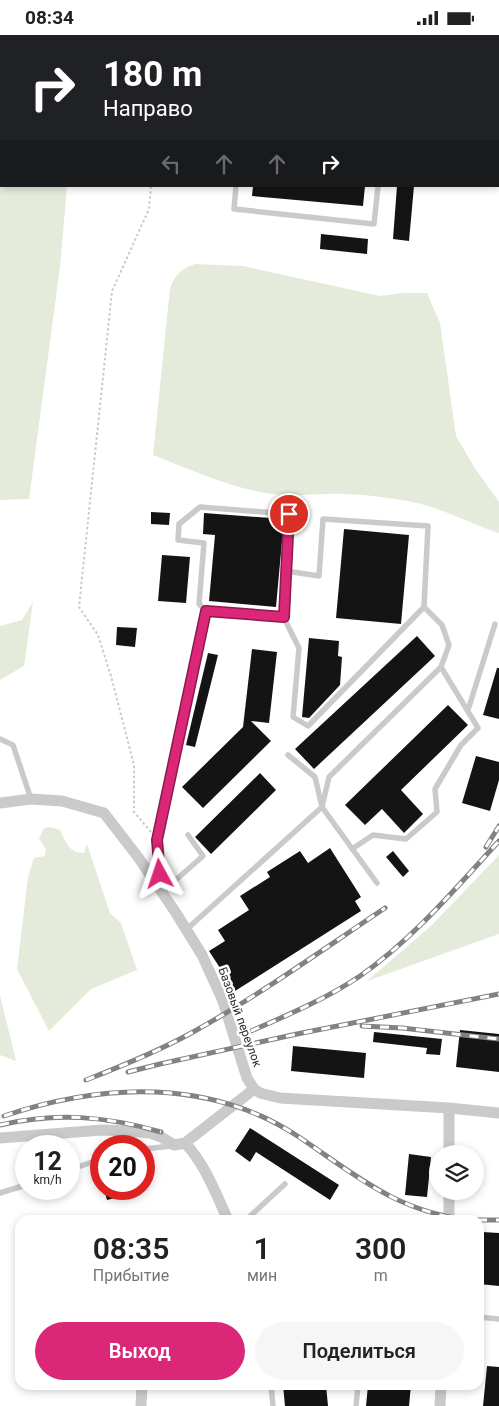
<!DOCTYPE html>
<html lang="ru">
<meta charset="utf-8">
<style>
:root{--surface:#fff;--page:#f6f6f6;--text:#222;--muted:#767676;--accent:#db2777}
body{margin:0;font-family:Roboto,sans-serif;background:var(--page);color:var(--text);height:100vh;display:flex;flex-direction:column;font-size:19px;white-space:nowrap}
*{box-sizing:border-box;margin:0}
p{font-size:16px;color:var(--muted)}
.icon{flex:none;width:28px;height:28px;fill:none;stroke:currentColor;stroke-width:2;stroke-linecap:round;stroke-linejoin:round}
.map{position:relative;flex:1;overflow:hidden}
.panel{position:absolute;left:15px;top:1180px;width:469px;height:175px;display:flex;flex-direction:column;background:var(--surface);border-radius:15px;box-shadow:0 2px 8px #0003}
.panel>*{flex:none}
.top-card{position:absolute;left:0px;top:0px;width:500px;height:152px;box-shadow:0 2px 8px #0003;background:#202124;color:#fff;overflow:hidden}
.buttons{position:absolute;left:429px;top:1110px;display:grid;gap:10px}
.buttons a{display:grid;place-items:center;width:55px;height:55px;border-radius:50%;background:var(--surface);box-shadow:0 2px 8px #0003;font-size:25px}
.speed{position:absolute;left:15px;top:1100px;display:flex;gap:10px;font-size:25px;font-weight:700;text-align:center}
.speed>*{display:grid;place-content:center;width:65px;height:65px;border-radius:50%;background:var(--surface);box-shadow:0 2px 8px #0003;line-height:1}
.speed small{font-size:12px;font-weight:400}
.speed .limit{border:8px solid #d22;background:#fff;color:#111}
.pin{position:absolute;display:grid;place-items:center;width:42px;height:42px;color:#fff;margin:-21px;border:2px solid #fff;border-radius:50%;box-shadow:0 1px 5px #0007}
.me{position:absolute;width:55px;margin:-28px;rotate:355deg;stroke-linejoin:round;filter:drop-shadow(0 0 4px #0008)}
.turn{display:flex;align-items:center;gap:18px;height:105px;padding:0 20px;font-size:22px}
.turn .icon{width:65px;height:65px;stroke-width:2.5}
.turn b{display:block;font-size:35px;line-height:42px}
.lanes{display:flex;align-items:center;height:48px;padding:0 20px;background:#0003;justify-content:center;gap:25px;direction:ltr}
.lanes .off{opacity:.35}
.eta{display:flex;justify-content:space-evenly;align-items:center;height:85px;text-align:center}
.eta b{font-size:30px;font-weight:600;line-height:35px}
.cta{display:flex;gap:10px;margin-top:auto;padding:10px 20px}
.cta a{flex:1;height:58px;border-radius:30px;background:var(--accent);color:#fff;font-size:20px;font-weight:600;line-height:58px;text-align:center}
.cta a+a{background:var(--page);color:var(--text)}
.status{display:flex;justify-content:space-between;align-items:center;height:35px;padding:0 25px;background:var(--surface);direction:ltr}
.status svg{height:14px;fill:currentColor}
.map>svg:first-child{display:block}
.green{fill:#e4ebda}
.building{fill:#141414}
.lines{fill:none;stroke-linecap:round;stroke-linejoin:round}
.path{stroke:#cacaca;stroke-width:2;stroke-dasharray:2.5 2.5;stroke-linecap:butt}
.lane{stroke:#cacaca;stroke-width:5.5}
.street{stroke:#cacaca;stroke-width:11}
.rail-casing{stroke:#828282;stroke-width:5}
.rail{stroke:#fff;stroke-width:3;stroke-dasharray:9;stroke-linecap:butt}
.route-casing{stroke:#8e194d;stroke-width:12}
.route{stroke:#db2777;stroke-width:9}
.labels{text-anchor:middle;stroke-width:5;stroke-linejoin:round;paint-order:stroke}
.street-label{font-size:12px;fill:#2d2d2d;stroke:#fff}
</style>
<div class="status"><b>08:34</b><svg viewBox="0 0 49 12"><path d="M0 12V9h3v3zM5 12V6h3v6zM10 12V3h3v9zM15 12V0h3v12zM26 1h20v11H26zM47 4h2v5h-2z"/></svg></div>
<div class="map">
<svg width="499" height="1371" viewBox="0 0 499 1371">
<rect width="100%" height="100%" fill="#fff"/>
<!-- green -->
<path class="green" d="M0,0h79l-78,1v150h66l-7,81 -31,232 -29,1z
M195,229l48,2 137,30 22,-3h25l13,30 16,113 18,31 25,35v31c-28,-9 -53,-23 -82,-30 -30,-6 -62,-10 -91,-9 -14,0 -29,2 -42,1 -46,-3 -89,-24 -131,-40l17,-167c5,-13 12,-20 25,-24z
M33,567l-9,64 -24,14v-54l22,-6z
M50,792l10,3c6,12 9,23 24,23l3,-9 23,69 11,10 16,47 -46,19 -42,42 -32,-62 11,-92 6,-19 11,-2 1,-7 -7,-10 5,-11z
M499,820v79l-132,47 64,-55z
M0,960l16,66 -16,-6z"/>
<!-- building -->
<path class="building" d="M253,151h112l-2,20 -111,-10z
M397,151h17l-5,55 -16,-2z
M321,199l47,5 -1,15 -47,-5z
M151,477l19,1 -1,12 -18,-1z
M204,478l80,6 -8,88 -67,-6 6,-66 -12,-1z
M344,494l65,6 -8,89 -65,-6z
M162,520l28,2 -4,46 -28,-2z
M117,592l20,1 -2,19 -19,-2z
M417,601l18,20 -121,113 -19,-20z
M309,603l30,3 -1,15 4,1 -2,28 -31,33 -7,-1z
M252,614l25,3 -8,71 -18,-2 20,20 -68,67 -21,-21 61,-60z
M208,618l10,2 -23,92 -9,-2z
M497,633h2v51l-16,-4z
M448,670l20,20 -67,65 22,24 -19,19 -22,-24 -17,16 -20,-20z
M476,721l23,6v18l-9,31 -28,-8z
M260,738l16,17 -65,64 -16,-17z
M330,813l31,49 -6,4 6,10 -126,80 -26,-40 16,-10 -7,-11 31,-20 -9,-14 30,-19 -3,-5 33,-21 8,12z
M393,816l16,20 -6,6 -17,-20z
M460,995l39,4v38l-43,-5z
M374,997l68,7 -2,16 -14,-1 1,-6 -54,-6z
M293,1011l73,7 -2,25 -73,-7z
M250,1093l89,57 -9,15 -74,-48 -6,10 -15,-11z
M409,1119l22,3 -4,40 -22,-2z
M104,1154h34v3l-31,8z
M482,1197l17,1v53l-20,-2z
M487,1331l12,1v39h-16z
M283,1350h43l2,21h-43z
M368,1350h43l-2,21h-43z"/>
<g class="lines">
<!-- path -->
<path class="path" d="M137,1v-1
M151,797l-17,-20v-47l-23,-89 -13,-41 -19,-28 33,-316 37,-82 2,-23"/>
<!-- lane -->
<path class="lane" d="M250,1v-1
M391,1v-1
M236,151l-2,23 140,15 4,-38
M424,572l-116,119 -15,-9 6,-69 -16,-32 3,-45 33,5 4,-57 105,7 -4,81 18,18 7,20 -8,22
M206,576l-7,-7 5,-61 -26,-3 1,-16 21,-17 89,7 -3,57
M468,675l27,-86
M0,704l13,6 18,54
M288,720l27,22 7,30 55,76
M161,852l-4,-47 49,-229 77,5
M162,857l41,-36 -15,-21
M187,894l135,-122 7,-30 112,-110 37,61 -17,17 -26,44 2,23 -31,27 -33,-4 -21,14
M144,1114l27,-3
M69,1135l32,-11
M0,1158l26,-8
M246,1185l39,-36
M479,1282l20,2
M271,1350l2,21
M356,1371l2,-21"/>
<!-- street -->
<path class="street" d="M0,768l31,-4 31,2 42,12 34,44 38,56 26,42 21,46 24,77 7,11 6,4 20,5 169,10 50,5
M449,1073v46
M0,1103l102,-8 28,1 20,2 11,4 13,8 11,-2 69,-54
M185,1108c20,21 31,51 43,77
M449,1156v29
M141,1371l1,-21
M440,1371l1,-21"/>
<defs>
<path id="rail" d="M486,812l13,-21
M362,991l40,2 97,11
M251,996c37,-16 75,-32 109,-55 53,-37 95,-87 139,-135
M128,1037l32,-8 137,-30 202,-40
M86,1045c36,-14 73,-29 107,-48 67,-37 129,-82 192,-124
M4,1081c98,-33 206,-38 295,21 58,39 98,75 171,83
M0,1090c57,-13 105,-9 161,7
M478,1185h21"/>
</defs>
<!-- rail casing -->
<use href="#rail" class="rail-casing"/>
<!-- rail -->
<use href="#rail" class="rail"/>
</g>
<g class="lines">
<defs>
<path id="route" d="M160,839l-3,-34 49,-229 78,6 5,-103"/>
</defs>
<!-- route casing -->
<use href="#route" class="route-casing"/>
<!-- route -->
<use href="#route" class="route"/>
</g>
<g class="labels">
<!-- street labels -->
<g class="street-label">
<text transform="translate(240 982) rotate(70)" y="4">Базовый переулок</text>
</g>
</g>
</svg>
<div class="buttons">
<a><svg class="icon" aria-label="layers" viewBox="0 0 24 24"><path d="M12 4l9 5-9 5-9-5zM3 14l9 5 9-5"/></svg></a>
</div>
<div class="speed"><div>12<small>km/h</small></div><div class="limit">20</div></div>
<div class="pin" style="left:289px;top:479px;background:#d93025"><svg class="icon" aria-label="arrive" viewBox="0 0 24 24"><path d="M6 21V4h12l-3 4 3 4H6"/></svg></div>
<svg class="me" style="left:160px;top:839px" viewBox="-20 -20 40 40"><path d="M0-17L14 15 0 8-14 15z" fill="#db2777" stroke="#fff" stroke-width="4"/></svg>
<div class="top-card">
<div class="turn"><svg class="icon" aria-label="right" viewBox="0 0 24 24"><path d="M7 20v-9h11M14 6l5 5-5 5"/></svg><div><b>180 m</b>Направо</div></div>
<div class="lanes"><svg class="icon off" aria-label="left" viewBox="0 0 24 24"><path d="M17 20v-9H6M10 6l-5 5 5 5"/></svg><svg class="icon off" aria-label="ahead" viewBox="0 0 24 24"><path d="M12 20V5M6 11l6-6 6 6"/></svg><svg class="icon off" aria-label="ahead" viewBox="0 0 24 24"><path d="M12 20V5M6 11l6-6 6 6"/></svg><svg class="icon" aria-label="right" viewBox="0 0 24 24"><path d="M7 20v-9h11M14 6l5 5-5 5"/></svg></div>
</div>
<section class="panel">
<div class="eta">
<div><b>08:35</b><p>Прибытие</p></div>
<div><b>1</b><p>мин</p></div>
<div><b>300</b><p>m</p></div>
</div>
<div class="cta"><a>Выход</a><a>Поделиться</a></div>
</section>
</div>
